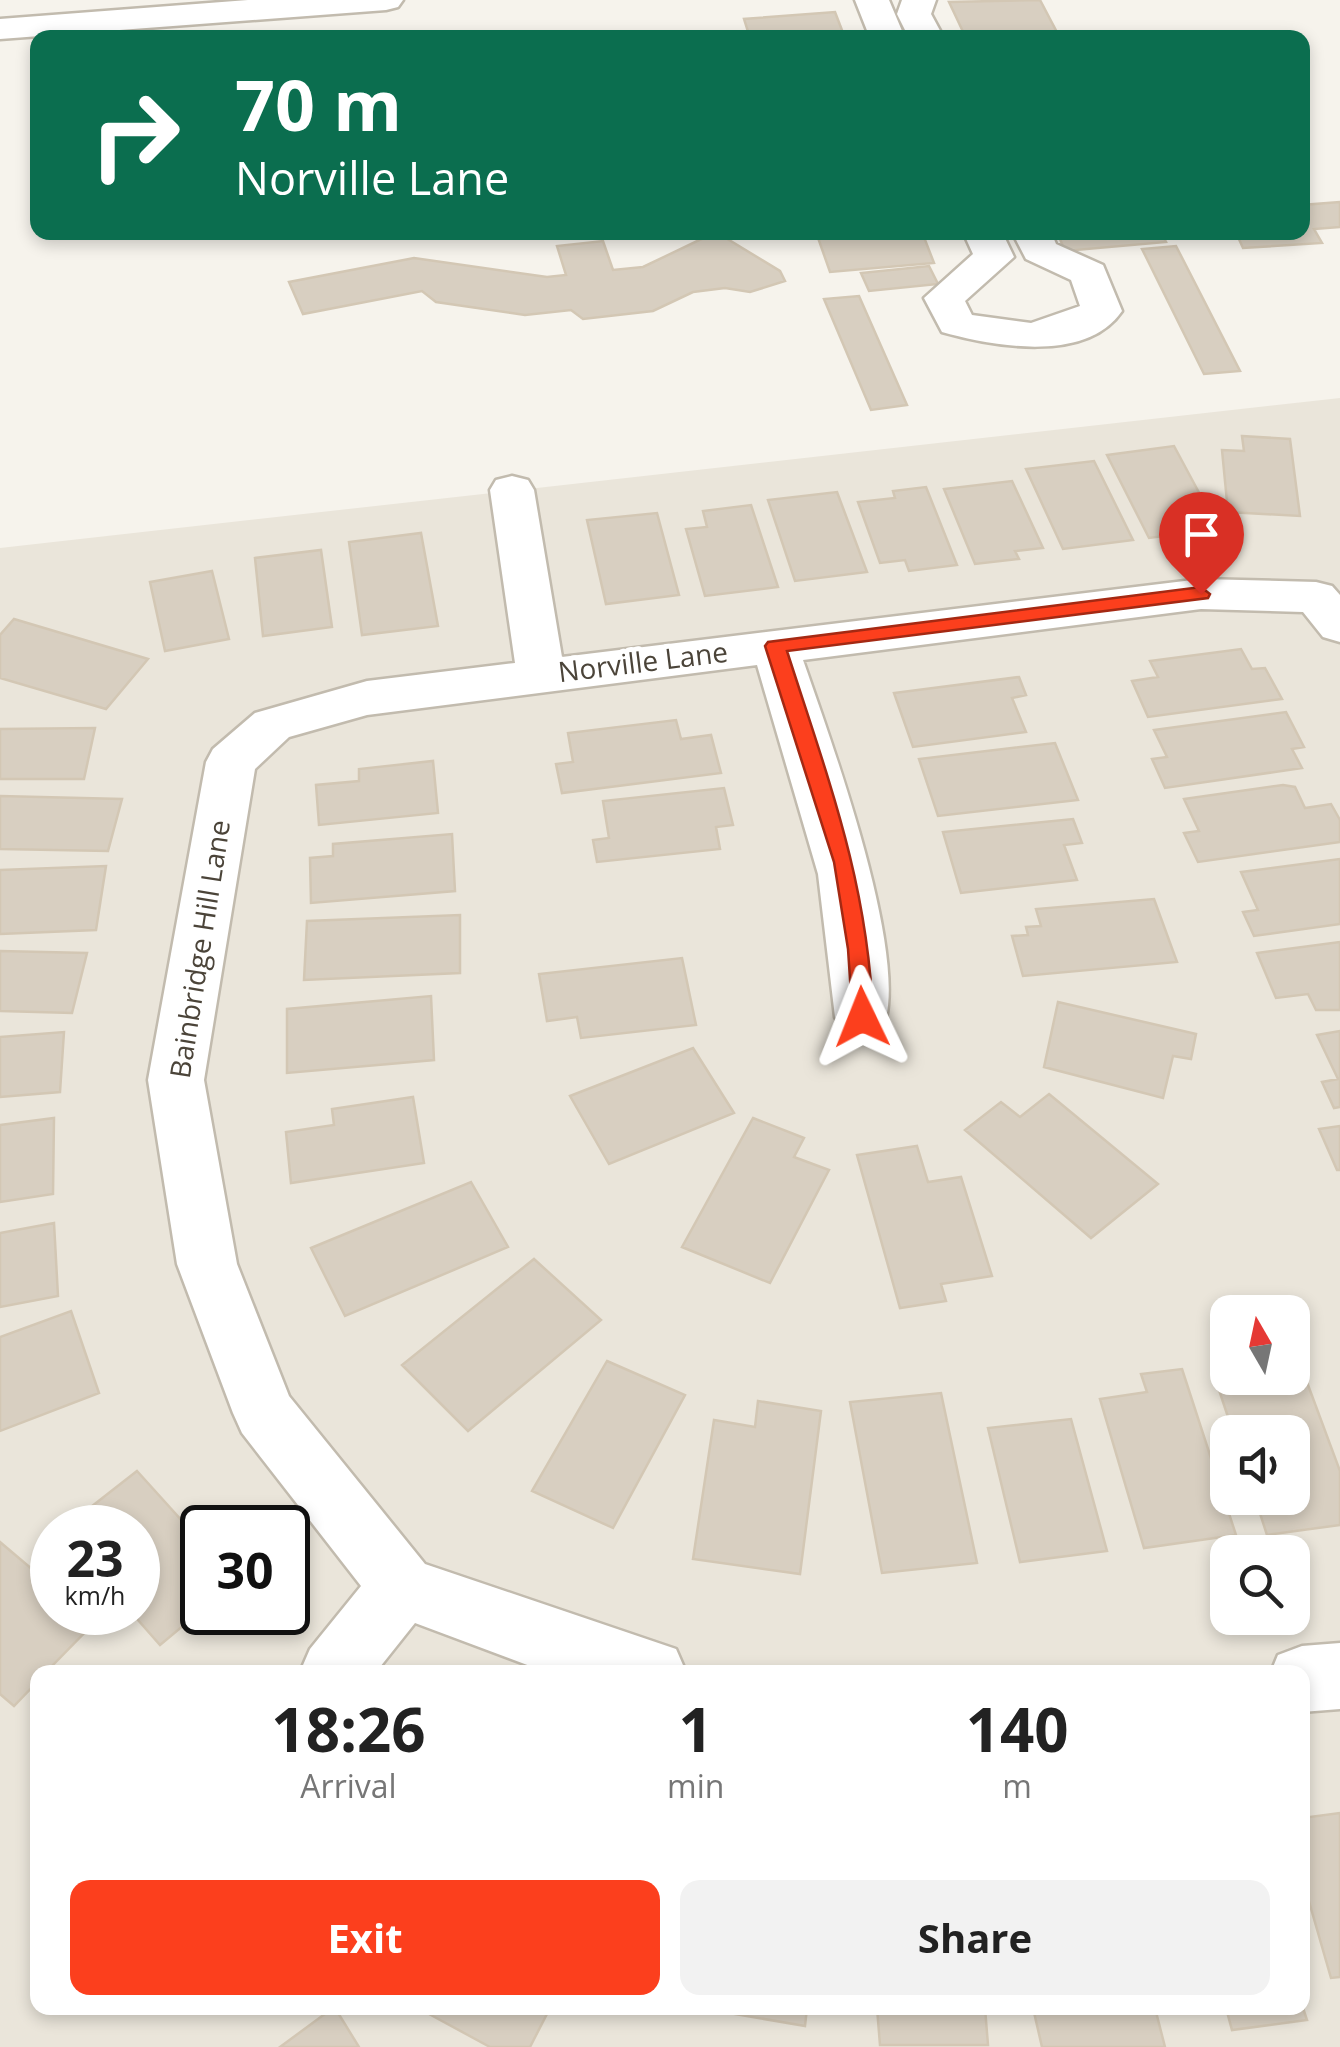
<!DOCTYPE html>
<style>
:root{--surface:#fff;--page:#f2f2f2;--text:#222;--muted:#767676;--accent:#fc3f1d}
body{margin:0;font-family:"Open Sans",sans-serif;background:var(--page);color:var(--text);height:100vh;display:flex;flex-direction:column;font-size:38px;white-space:nowrap}
*{box-sizing:border-box;margin:0}
p{font-size:32px;color:var(--muted)}
.icon{flex:none;width:55px;height:55px;fill:none;stroke:currentColor;stroke-width:2;stroke-linecap:round;stroke-linejoin:round}
.map{position:relative;flex:1;overflow:hidden}
.drawer{position:absolute;left:30px;top:1665px;width:1280px;height:350px;display:flex;flex-direction:column;background:var(--surface);border-radius:20px;box-shadow:0 5px 15px #0003}
.drawer>*{flex:none}
.guide{position:absolute;left:30px;top:30px;width:1280px;height:210px;border-radius:20px;box-shadow:0 5px 15px #0003;background:#0b6e4f;color:#fff;overflow:hidden}
.needle{width:65px;rotate:351deg}
.buttons{position:absolute;left:1210px;top:1295px;display:grid;gap:20px}
.buttons a{display:grid;place-items:center;width:100px;height:100px;border-radius:20px;background:var(--surface);box-shadow:0 5px 15px #0003;font-size:50px}
.speed{position:absolute;left:30px;top:1505px;display:flex;gap:20px;font-size:50px;font-weight:700;text-align:center}
.speed>*{display:grid;place-content:center;width:130px;height:130px;border-radius:50%;background:var(--surface);box-shadow:0 5px 15px #0003;line-height:1}
.speed small{font-size:25px;font-weight:400}
.speed .limit{border:5px solid #111;border-radius:15px;background:#fff;color:#111}
.pin{position:absolute;display:grid;place-items:center;width:85px;height:85px;color:#fff;margin:-102px -42px;border-radius:50% 50% 50% 0;rotate:-45deg;box-shadow:0 0 10px #0007}
.pin .icon{rotate:45deg}
.me{position:absolute;width:110px;margin:-55px;rotate:358deg;stroke-linejoin:round;filter:drop-shadow(0 0 8px #0008)}
.turn{display:flex;align-items:center;gap:35px;height:210px;padding:0 40px;font-size:45px}
.turn .icon{width:130px;height:130px;stroke-width:2.5}
.turn b{display:block;font-size:70px;line-height:85px}
.eta{display:flex;justify-content:space-evenly;align-items:center;height:170px;text-align:center}
.eta b{font-size:60px;font-weight:700;line-height:70px}
.button{display:flex;gap:20px;margin-top:auto;padding:20px 40px}
.button a{flex:1;height:115px;border-radius:20px;background:var(--accent);color:#fff;font-size:40px;font-weight:700;line-height:115px;text-align:center}
.button a+a{background:var(--page);color:var(--text)}
.map>svg:first-child{display:block}
.residential{fill:#eae5da;fill-rule:evenodd}
.building{fill:#d8cfc1;stroke:#d3c7b4;stroke-width:2.5}
.lines{fill:none;stroke-linecap:round;stroke-linejoin:round}
.minor-casing{stroke:#c2bbae;stroke-width:5}
.minor{fill:#fff;fill-rule:evenodd}
.route{fill:#fc3f1d;stroke:#a42913;stroke-width:2.5}
.labels{text-anchor:middle;stroke-width:10;stroke-linejoin:round;paint-order:stroke}
.street-label{font-size:28px;fill:#4b4439;stroke:#fff}
</style>
<div class="map">
<svg width="1340" height="2047" viewBox="0 0 1340 2047">
<rect width="100%" height="100%" fill="#f6f3ec"/>
<!-- residential -->
<path class="residential" d="M1340,398v1649h-1340v-1499zM1228,1312h64v66h-64zM1228,1432h64v66h-64zM52,1528h86v84h-86zM202,1528h86v84h-86zM1228,1552h64v66h-64zM38,1672h1264v336h-1264z"/>
<!-- building -->
<path class="building" d="M1040,0l20,38h-94l-17,-36z
M835,12l10,26h-95l-6,-19z
M1340,202v25l-26,2 8,14 -79,5 -5,-11 -21,1 -3,-6h88v-27z
M716,232l64,39 5,10 -35,11 -25,-4 -32,4 -40,19 -70,8 -12,-9 -46,5 -89,-13 -14,-11 -119,23 -14,-32 125,-24 133,19 19,-2 -9,-29 46,-5 10,29 30,-3z
M816,232h106l12,31 -104,9z
M1057,232h104l5,10 -101,9z
M1176,246l64,125 -36,3 -62,-125z
M929,266l9,18 -69,7 -8,-18z
M859,296l48,109 -36,5 -47,-111z
M1242,436l48,3 10,77 -72,-4 -6,-62 22,1z
M1174,446l37,69 -24,3 8,14 -46,6 -42,-83z
M1094,461l39,79 -70,9 -37,-80z
M1012,481l31,67 -28,3 4,8 -44,5 -31,-75z
M926,487l31,78 -48,6 -4,-11 -25,3 -22,-61 37,-4 -2,-7z
M837,492l30,80 -72,9 -27,-81z
M751,505l27,82 -73,9 -19,-67 21,-2 -4,-16z
M657,513l22,82 -73,9 -19,-84z
M421,533l17,93 -76,9 -13,-93z
M321,550l11,77 -69,9 -8,-78z
M212,571l17,68 -64,12 -15,-69z
M14,619l134,40 -42,50 -106,-31v-43z
M1241,649l11,20 13,-1 17,31 -134,18 -16,-36 26,-4 -8,-16z
M1019,677l7,18 -14,3 14,34 -113,15 -19,-54z
M1286,712l18,35 -12,2 10,19 -137,20 -13,-29 15,-2 -13,-27z
M676,720l5,19 30,-4 10,38 -159,20 -6,-29 17,-2 -5,-29z
M95,728l-11,51h-84v-50z
M1055,743l23,57 -140,16 -19,-57z
M433,761l5,52 -119,12 -3,-40 43,-4v-12z
M1283,785l12,2 10,21 26,-4 9,16v22l-142,20 -14,-29 15,-2 -15,-32z
M724,788l9,37 -17,2 4,22 -123,13 -4,-22 16,-2 -6,-37z
M0,796l122,3 -14,52 -108,-2z
M1073,819l9,24 -18,2 13,35 -116,13 -18,-61z
M452,834l3,57 -144,12 -1,-45 23,-2v-12z
M1340,859v65l-86,12 -11,-24 15,-2 -17,-38z
M106,866l-10,64 -96,4v-64z
M1154,899l23,63 -154,14 -11,-40 16,-1 -2,-8 15,-1 -5,-17z
M460,915v58l-156,7 3,-59z
M1340,942v68h-24l-8,-16 -32,4 -19,-45z
M0,951l87,2 -15,60 -72,-2z
M682,958l14,67 -115,13 -4,-21 -30,4 -8,-47z
M431,996l3,64 -147,13v-64z
M1058,1002l138,32 -5,25 -18,-3 -10,42 -119,-31z
M1340,1031v76l-6,1 -12,-26 16,-3 -21,-44z
M64,1032l-4,60 -60,5v-60z
M693,1048l41,65 -125,51 -39,-68z
M1049,1094l109,90 -67,54 -126,-108 36,-28 19,15z
M413,1097l11,66 -133,20 -5,-51 48,-7 -2,-16z
M54,1118l-1,76 -53,8v-77z
M753,1118l51,20 -10,19 35,13 -59,113 -88,-36z
M1340,1126v44h-3l-18,-41z
M917,1146l11,36 33,-5 31,99 -51,8 5,17 -46,7 -43,-153z
M471,1182l37,65 -163,69 -34,-68z
M54,1223l4,73 -58,11v-74z
M534,1259l67,61 -133,111 -66,-66z
M71,1311l28,82 -99,38v-94z
M1298,1358l42,113v54l-73,10 -12,-37h37v-66h-59l-21,-63 16,-2v11h64v-19z
M607,1361l78,34 -72,133 -81,-37z
M1182,1369l54,166 -92,13 -44,-149 47,-7 -6,-18z
M941,1393l36,170 -95,10 -32,-171z
M758,1401l63,10 -21,163 -107,-15 21,-139 41,7z
M1071,1419l36,132 -87,11 -32,-134z
M137,1471l65,72v67l-42,35 -29,-33h7v-84h-74z
M0,1542l52,44v26h32l11,10 -49,50h-8v9l-24,25 -14,-12z
M1340,1813v164l-9,1 -29,-101v-59z
M1302,2005l5,15 -75,10 -6,-22z
M335,2008l24,39h-79l53,-39z
M418,2008h132l-20,39h-40z
M700,2008h107l-2,18z
M877,2008h108l3,37h-108z
M1033,2008h122l10,39h-123z"/>
<g class="lines">
<defs>
<path id="minor" d="M248,0h155l-5,7 -12,3 -386,29v-20z
M855,0h34l16,38h-35z
M902,0h34l-5,14 13,24h-35l-12,-24z
M963,232h39l12,25 -49,44 7,14 59,8 49,-17 -9,-26 -45,-21 -14,-27h39l5,12 47,21 19,46c-36,53 -130,35 -180,21l-18,-34 49,-44z
M512,476l16,4 6,10 28,167 639,-78 115,3 16,4 8,9v47l-17,-5 -20,-25 -102,-3 -398,51c25,72 112,308 78,372l-19,7 -19,-7 -8,-15 -17,-143 -61,-209 -390,50 -78,22 -34,32 -51,311 33,184 52,132 136,168 251,85 10,23h-140l-131,-49 -39,49h-76l10,-23 51,-63 -119,-153 -9,-20 -56,-149 -29,-184 58,-318 7,-13 42,-36 112,-32 148,-18 -25,-173 6,-10z
M1340,1643v66l-38,3v-40h-31l7,-17 24,-9z"/>
</defs>
<!-- minor casing -->
<use href="#minor" class="minor-casing"/>
<!-- minor -->
<use href="#minor" class="minor"/>
</g>
<!-- route -->
<path class="route" d="M1201,587l9,7 -2,4 -421,53c41,128 81,231 86,366l-11,9 -9,-2 -5,-75 -14,-87 -69,-216 3,-4z"/>
<g class="labels">
<!-- street labels -->
<g class="street-label">
<text transform="translate(643 662) rotate(-7)" y="10">Norville Lane</text>
<text transform="translate(200 949) rotate(-81)" y="10">Bainbridge Hill Lane</text>
</g>
</g>
</svg>
<div class="buttons">
<a><svg class="needle" viewBox="-14 -14 28 28"><path d="M0-13l5 13h-10z" fill="#e53935"/><path d="M0 13l5-13h-10z" fill="#767676"/></svg></a>
<a><svg class="icon" aria-label="sound" viewBox="0 0 24 24"><path d="M4 9h4l5-4v14l-5-4H4zM17 9q2 3 0 6"/></svg></a>
<a><svg class="icon" aria-label="search" viewBox="0 0 24 24"><circle cx="10" cy="10" r="6"/><path d="M15 15l6 6"/></svg></a>
</div>
<div class="speed"><div>23<small>km/h</small></div><div class="limit">30</div></div>
<div class="pin" style="left:1201px;top:594px;background:#d93025"><svg class="icon" aria-label="arrive" viewBox="0 0 24 24"><path d="M6 21V4h12l-3 4 3 4H6"/></svg></div>
<svg class="me" style="left:862px;top:1017px" viewBox="-20 -20 40 40"><path d="M0-17L14 15 0 8-14 15z" fill="#fc3f1d" stroke="#fff" stroke-width="4"/></svg>
<div class="guide">
<div class="turn"><svg class="icon" aria-label="right" viewBox="0 0 24 24"><path d="M7 20v-9h11M14 6l5 5-5 5"/></svg><div><b>70 m</b>Norville Lane</div></div>
</div>
<section class="drawer">
<div class="eta">
<div><b>18:26</b><p>Arrival</p></div>
<div><b>1</b><p>min</p></div>
<div><b>140</b><p>m</p></div>
</div>
<div class="button"><a>Exit</a><a>Share</a></div>
</section>
</div>
